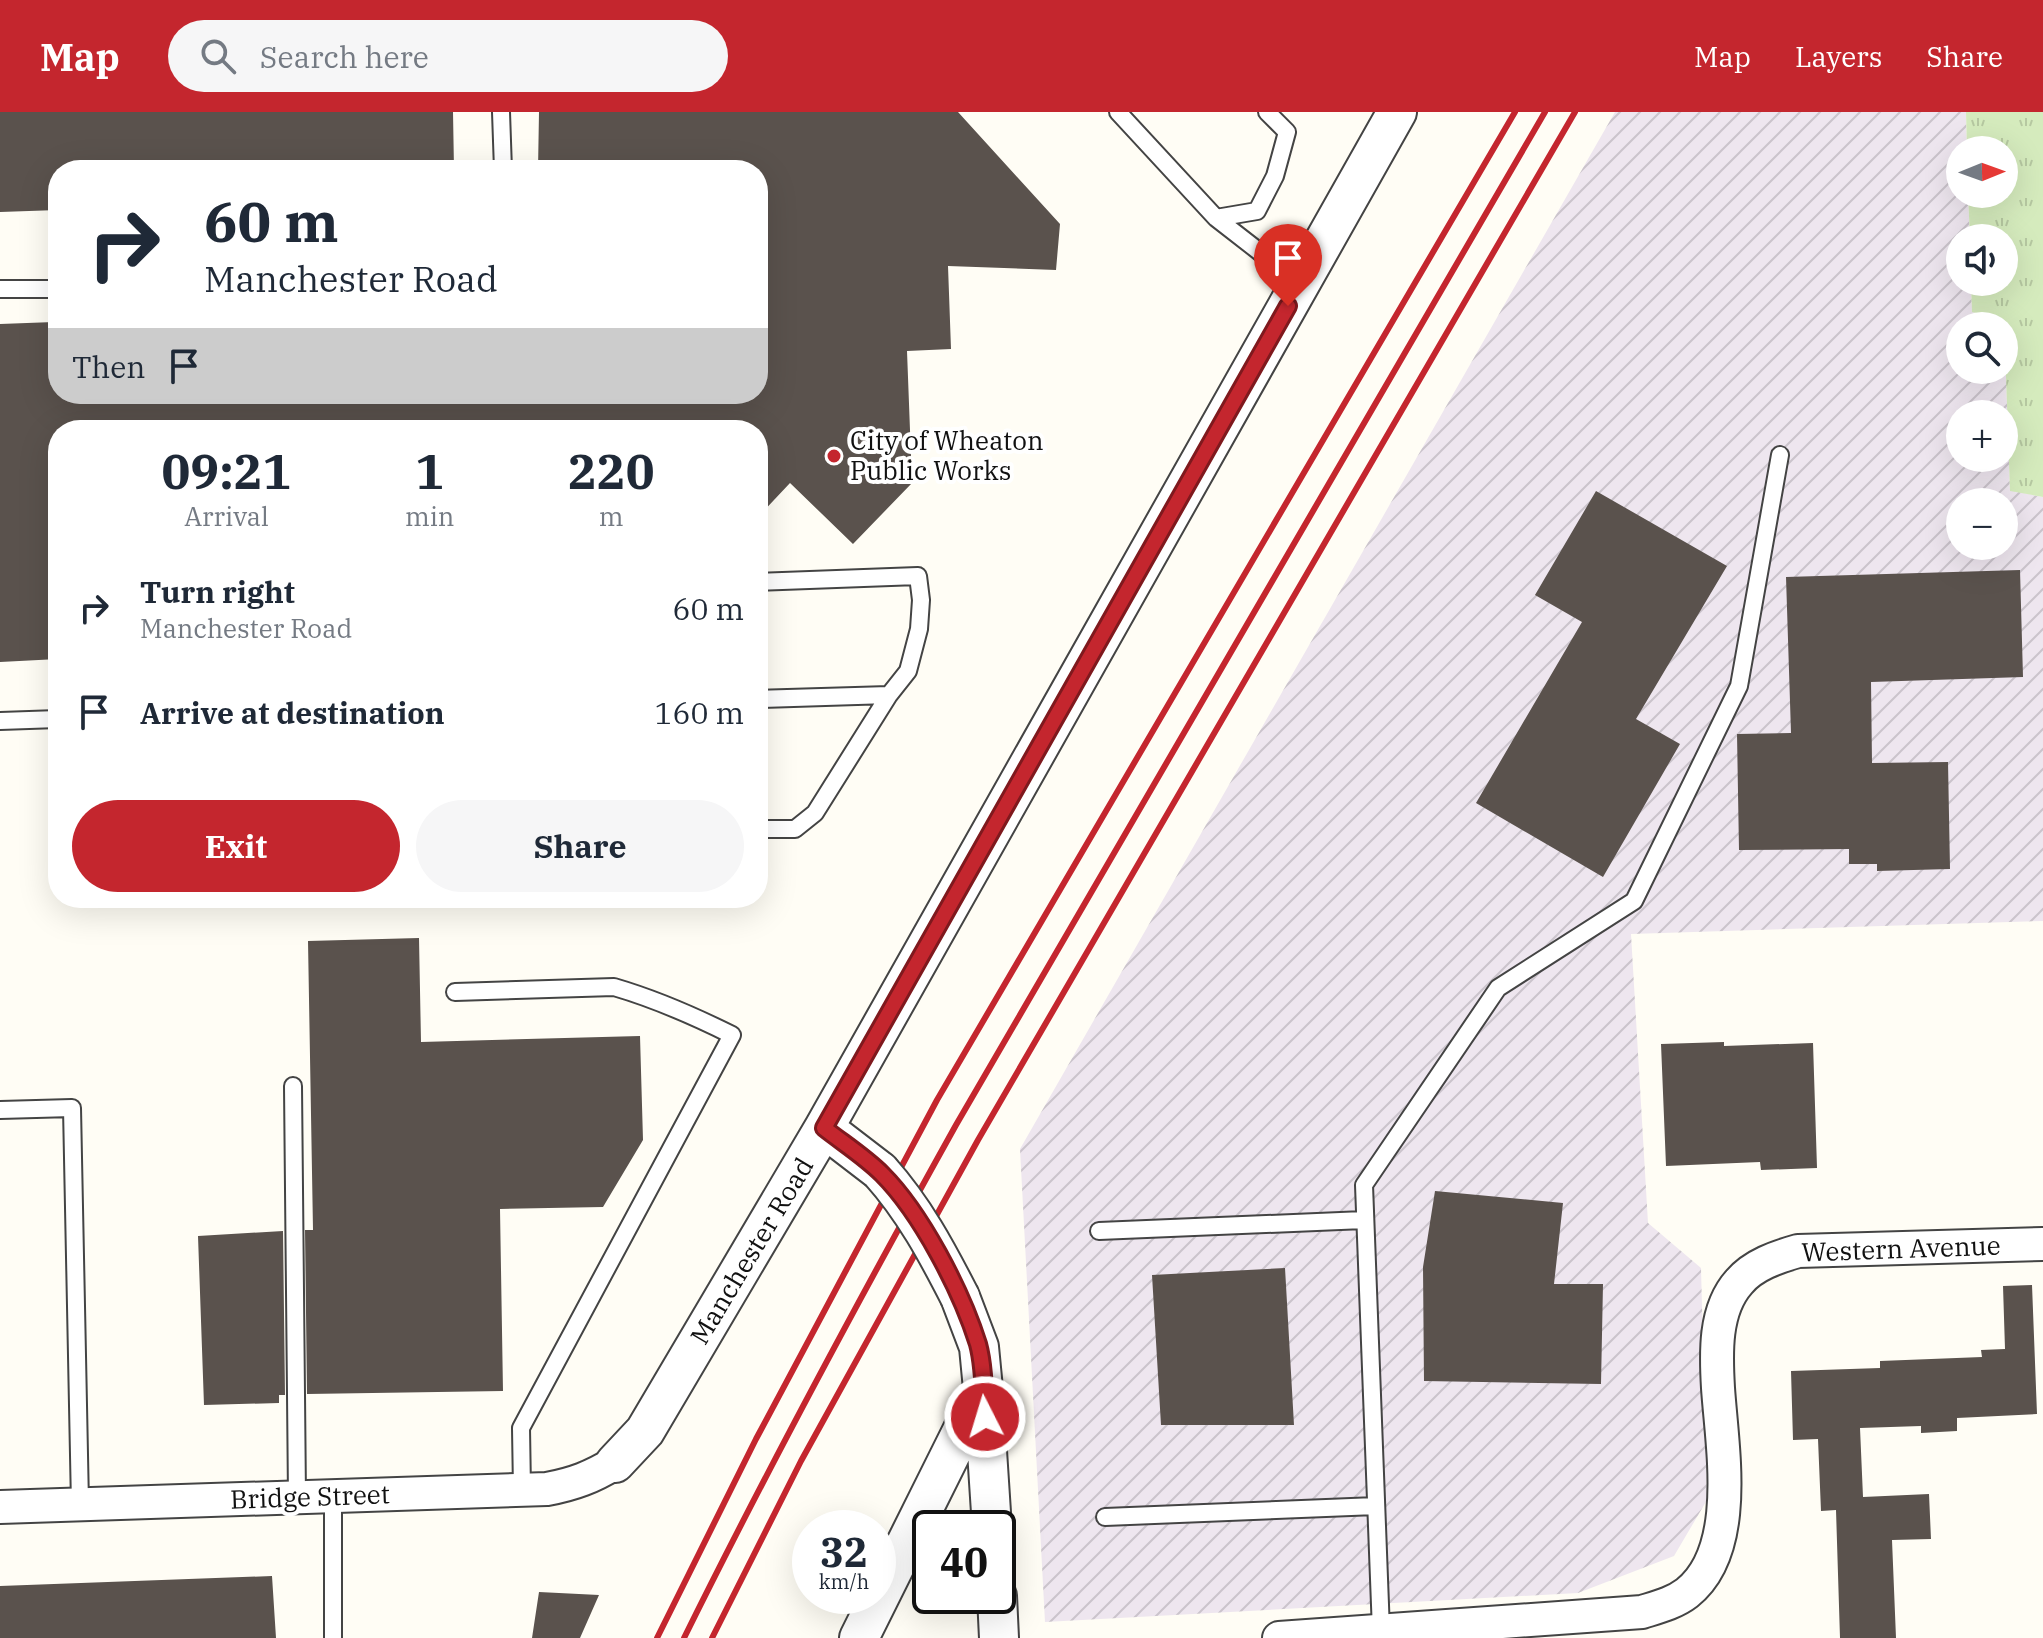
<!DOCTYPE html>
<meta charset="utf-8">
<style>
:root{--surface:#fff;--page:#f6f6f7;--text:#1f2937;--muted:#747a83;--accent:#c4262e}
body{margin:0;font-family:"IBM Plex Serif",serif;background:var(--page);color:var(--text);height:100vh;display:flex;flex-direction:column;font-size:30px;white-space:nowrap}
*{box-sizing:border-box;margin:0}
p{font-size:26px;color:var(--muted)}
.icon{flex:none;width:44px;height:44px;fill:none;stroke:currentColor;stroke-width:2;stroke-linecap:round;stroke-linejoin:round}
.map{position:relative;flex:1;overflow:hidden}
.panel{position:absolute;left:48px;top:308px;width:720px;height:488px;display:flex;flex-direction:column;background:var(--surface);border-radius:32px;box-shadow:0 8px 32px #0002}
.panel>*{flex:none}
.guide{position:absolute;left:48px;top:48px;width:720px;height:244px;border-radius:32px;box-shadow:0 8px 32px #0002;background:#fff;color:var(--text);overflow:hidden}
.needle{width:52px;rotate:89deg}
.fabs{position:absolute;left:1946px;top:24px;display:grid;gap:16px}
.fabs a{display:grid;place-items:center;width:72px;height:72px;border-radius:50%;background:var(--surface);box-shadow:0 8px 32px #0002;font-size:40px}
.speed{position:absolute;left:792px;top:1398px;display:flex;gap:16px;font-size:40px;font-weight:700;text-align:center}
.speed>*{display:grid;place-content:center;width:104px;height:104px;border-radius:50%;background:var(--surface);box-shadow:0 8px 32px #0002;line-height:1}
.speed small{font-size:20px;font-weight:400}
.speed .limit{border:4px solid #111;border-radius:12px;background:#fff;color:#111}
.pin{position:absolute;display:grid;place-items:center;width:68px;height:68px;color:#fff;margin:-82px -34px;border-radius:50% 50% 50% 0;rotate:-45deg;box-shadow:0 0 8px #0007}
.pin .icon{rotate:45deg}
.me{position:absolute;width:88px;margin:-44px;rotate:355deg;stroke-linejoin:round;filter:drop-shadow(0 0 6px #0008)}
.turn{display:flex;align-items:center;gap:28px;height:168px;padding:0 24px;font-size:36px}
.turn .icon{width:104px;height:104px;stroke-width:2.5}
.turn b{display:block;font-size:56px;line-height:68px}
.then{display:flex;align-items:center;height:76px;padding:0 24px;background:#0003;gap:16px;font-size:30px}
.eta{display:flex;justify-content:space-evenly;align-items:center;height:136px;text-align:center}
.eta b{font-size:48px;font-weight:700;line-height:56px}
.cta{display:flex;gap:16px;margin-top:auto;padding:16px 24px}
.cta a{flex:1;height:92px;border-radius:48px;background:var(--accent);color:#fff;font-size:32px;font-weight:700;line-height:92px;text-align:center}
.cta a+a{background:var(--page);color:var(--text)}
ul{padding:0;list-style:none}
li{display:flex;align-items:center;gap:24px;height:104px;padding:0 24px}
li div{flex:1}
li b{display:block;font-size:30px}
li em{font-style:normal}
header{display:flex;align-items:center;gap:48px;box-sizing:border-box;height:112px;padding:0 40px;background:var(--accent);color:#fff}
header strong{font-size:38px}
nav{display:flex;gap:44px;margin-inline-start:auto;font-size:28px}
.search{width:560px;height:72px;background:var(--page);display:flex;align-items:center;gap:20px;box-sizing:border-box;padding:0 28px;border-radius:44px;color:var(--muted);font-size:30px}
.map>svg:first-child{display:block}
.industrial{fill:url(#industrial-furrows);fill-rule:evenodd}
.grass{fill:url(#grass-tufts)}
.building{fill:#5a524d}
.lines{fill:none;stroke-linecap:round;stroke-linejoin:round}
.service-casing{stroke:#444;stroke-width:20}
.minor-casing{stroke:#444;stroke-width:36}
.tertiary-casing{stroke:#444;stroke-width:42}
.service{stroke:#fff;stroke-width:16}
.minor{stroke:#fff;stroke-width:32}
.tertiary{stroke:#fff;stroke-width:38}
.rail{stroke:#c4262e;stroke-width:6}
.tertiary-bridge-casing{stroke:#444;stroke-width:42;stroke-linecap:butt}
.tertiary-bridge{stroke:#fff;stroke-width:38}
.route-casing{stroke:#7f191e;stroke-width:20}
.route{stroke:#c4262e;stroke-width:14}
.poi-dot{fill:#c4262e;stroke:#fff;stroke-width:3}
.labels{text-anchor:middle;stroke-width:8;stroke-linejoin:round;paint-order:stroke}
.poi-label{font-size:26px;fill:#111;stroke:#fff;text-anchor:start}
.street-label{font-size:26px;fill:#111;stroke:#fff}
</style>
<header>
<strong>Map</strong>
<div class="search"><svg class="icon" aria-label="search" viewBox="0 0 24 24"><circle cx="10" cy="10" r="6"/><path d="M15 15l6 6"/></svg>Search here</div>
<nav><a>Map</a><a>Layers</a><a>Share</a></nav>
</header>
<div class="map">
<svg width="2043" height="1526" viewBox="0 0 2043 1526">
<defs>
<pattern id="industrial-furrows" width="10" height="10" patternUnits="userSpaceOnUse" patternTransform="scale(2)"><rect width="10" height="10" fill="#eee6ef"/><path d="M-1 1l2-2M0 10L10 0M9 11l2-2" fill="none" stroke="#cbc4cc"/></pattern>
<pattern id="grass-tufts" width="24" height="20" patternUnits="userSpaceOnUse" patternTransform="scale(2)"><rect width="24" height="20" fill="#d5ebbd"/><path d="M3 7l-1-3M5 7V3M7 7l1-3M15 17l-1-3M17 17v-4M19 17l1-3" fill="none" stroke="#b6c8a1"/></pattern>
</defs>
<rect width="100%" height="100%" fill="#fffdf5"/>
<!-- industrial -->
<path class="industrial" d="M1615,0h351l1,38h-7v44h8l2,44h-10v44h11l1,30 32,8 6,170 33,7v424l-412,13 17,289 53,45 6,232 -33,56 -96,37 -533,29 -25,-473zM1960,214h44v44h-44zM1960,302h44v44h-44zM1960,390h44v44h-44z"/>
<!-- grass -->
<path class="grass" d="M1966,0h77v385l-33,-6 -6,-171 -32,-8 -1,-30h33v-44h-34l-2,-44h36v-44h-37z"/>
<!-- building -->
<path class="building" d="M0,0h453l1,58h-396v40l-58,2z
M539,0h419l102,112 -4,46 -108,-4 3,83 -44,2 5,132 -59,61 -63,-61 -32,34v-87h-700v229l-58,3v-338l54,-2v9h4v63h700v-224h-220z
M1596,379l131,75 -91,153 44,25 -77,133 -127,-74 106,-181 -47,-27z
M2020,458l3,107 -152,5 1,81 76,-1 2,107 -73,2v-7h-28v-15l-110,1 -2,-116 54,-1 -5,-156z
M419,826l2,104 219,-6 3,104 -40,67 -103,2 3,182 -196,3 -2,-164h8l-5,-289z
M1724,930v4l89,-3 4,125 -56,2 -1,-8 -94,4 -5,-122z
M1435,1079l128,12 -9,81h49l-2,100 -177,-3 -1,-114z
M283,1119l2,164h-6v8l-75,2 -6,-169z
M1285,1156l9,157h-133l-9,-150z
M2032,1173l5,129 -80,4v13l-36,2v-7l-61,2 3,69 66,-3 2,45 -39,1 4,98h-56l-4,-128 -15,1 -3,-72 -25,1 -2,-69 89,-3v-7l102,-4 -1,-7 24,-1 -2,-63z
M272,1464l4,62h-276v-52z
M539,1480l60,3 -19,43h-48z"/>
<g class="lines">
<defs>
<path id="service" d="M501,0l2,58
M1118,0l98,106 45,35 42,26
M1216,106l41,-7 18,-35 12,-44 -20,-20
M0,177h58
M758,470l160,-6 3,24 -2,29 -11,42 -19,24 -74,118 -20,16h-37
M758,587l131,-4
M0,609l58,-2
M455,880l159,-5c41,12 80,29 118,48l-211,393 1,62
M293,974l4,411
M0,998l72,-2 8,396
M1099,1119l265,-11
M333,1384v142
M1105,1405l271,-11
M1381,1519l-17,-446 134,-197 136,-87 105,-215 41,-231"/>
<path id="minor" d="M0,1395l547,-18c27,-5 45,-12 68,-26
M1279,1526l363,-26c16,-5 32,-9 45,-19 54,-43 35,-145 31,-205 -2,-34 -4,-78 21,-106 14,-17 38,-25 59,-31l245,-7"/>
<path id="tertiary" d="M824,1016l56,43
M960,1185l19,50 4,42 9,139
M615,1351l30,-32 179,-303 573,-1016
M997,1484l2,42
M859,1526l124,-249"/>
</defs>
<!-- service casing -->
<use href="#service" class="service-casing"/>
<!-- minor casing -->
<use href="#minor" class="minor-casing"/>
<!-- tertiary casing -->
<use href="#tertiary" class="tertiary-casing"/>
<!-- service -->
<use href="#service" class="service"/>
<!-- minor -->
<use href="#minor" class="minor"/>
<!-- tertiary -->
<use href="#tertiary" class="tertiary"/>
<!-- rail -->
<path class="rail" d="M657,1526l99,-199 181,-339 578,-988
M684,1526c86,-174 178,-344 272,-513l589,-1013
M712,1526l89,-177 177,-321 597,-1028"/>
<defs>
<path id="tertiary-bridge" d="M880,1059c34,38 57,81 80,126"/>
</defs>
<!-- tertiary-bridge casing -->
<use href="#tertiary-bridge" class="tertiary-bridge-casing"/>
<!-- tertiary-bridge -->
<use href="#tertiary-bridge" class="tertiary-bridge"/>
</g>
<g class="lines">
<defs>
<path id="route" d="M985,1305c-1,-23 -1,-51 -7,-73 -17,-54 -57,-131 -96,-170 -17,-17 -39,-31 -58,-46l464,-822"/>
</defs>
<!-- route casing -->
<use href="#route" class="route-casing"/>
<!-- route -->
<use href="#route" class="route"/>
</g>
<!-- markers -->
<circle class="poi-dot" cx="834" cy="344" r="8"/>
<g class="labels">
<!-- poi labels -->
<g class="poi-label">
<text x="850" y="338">City of Wheaton<tspan x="850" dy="30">Public Works</tspan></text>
</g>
<!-- street labels -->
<g class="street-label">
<text transform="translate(1901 1137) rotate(-2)" y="9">Western Avenue</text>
<text transform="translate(752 1139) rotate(-59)" y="9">Manchester Road</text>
<text transform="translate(310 1385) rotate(-2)" y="9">Bridge Street</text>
</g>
</g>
</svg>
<div class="fabs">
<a><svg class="needle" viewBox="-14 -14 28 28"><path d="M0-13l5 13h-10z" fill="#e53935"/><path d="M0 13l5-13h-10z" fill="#747a83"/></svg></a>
<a><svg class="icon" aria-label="sound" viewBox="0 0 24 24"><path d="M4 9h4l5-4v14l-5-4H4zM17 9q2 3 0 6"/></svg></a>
<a><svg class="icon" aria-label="search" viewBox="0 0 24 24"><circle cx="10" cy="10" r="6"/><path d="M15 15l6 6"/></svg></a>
<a>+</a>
<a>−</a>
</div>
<div class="speed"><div>32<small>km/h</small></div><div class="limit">40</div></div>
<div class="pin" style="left:1288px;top:194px;background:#d93025"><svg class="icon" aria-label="arrive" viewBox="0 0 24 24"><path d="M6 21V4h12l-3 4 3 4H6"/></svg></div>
<svg class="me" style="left:985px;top:1305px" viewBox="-20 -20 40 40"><circle r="17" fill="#c4262e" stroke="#fff" stroke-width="3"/><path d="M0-11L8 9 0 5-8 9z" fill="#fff"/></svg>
<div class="guide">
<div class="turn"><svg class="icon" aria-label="right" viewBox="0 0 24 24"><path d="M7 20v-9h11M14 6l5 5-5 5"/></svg><div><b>60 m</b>Manchester Road</div></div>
<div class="then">Then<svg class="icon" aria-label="arrive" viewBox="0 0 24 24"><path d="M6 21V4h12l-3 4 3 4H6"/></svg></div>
</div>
<section class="panel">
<div class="eta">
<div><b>09:21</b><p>Arrival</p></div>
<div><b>1</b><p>min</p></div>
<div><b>220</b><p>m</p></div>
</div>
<ul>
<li><svg class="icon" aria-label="right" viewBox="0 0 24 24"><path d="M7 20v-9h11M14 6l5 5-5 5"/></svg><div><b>Turn right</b><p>Manchester Road</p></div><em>60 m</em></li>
<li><svg class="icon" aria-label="arrive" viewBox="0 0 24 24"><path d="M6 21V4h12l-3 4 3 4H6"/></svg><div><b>Arrive at destination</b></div><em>160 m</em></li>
</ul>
<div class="cta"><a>Exit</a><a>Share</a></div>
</section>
</div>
